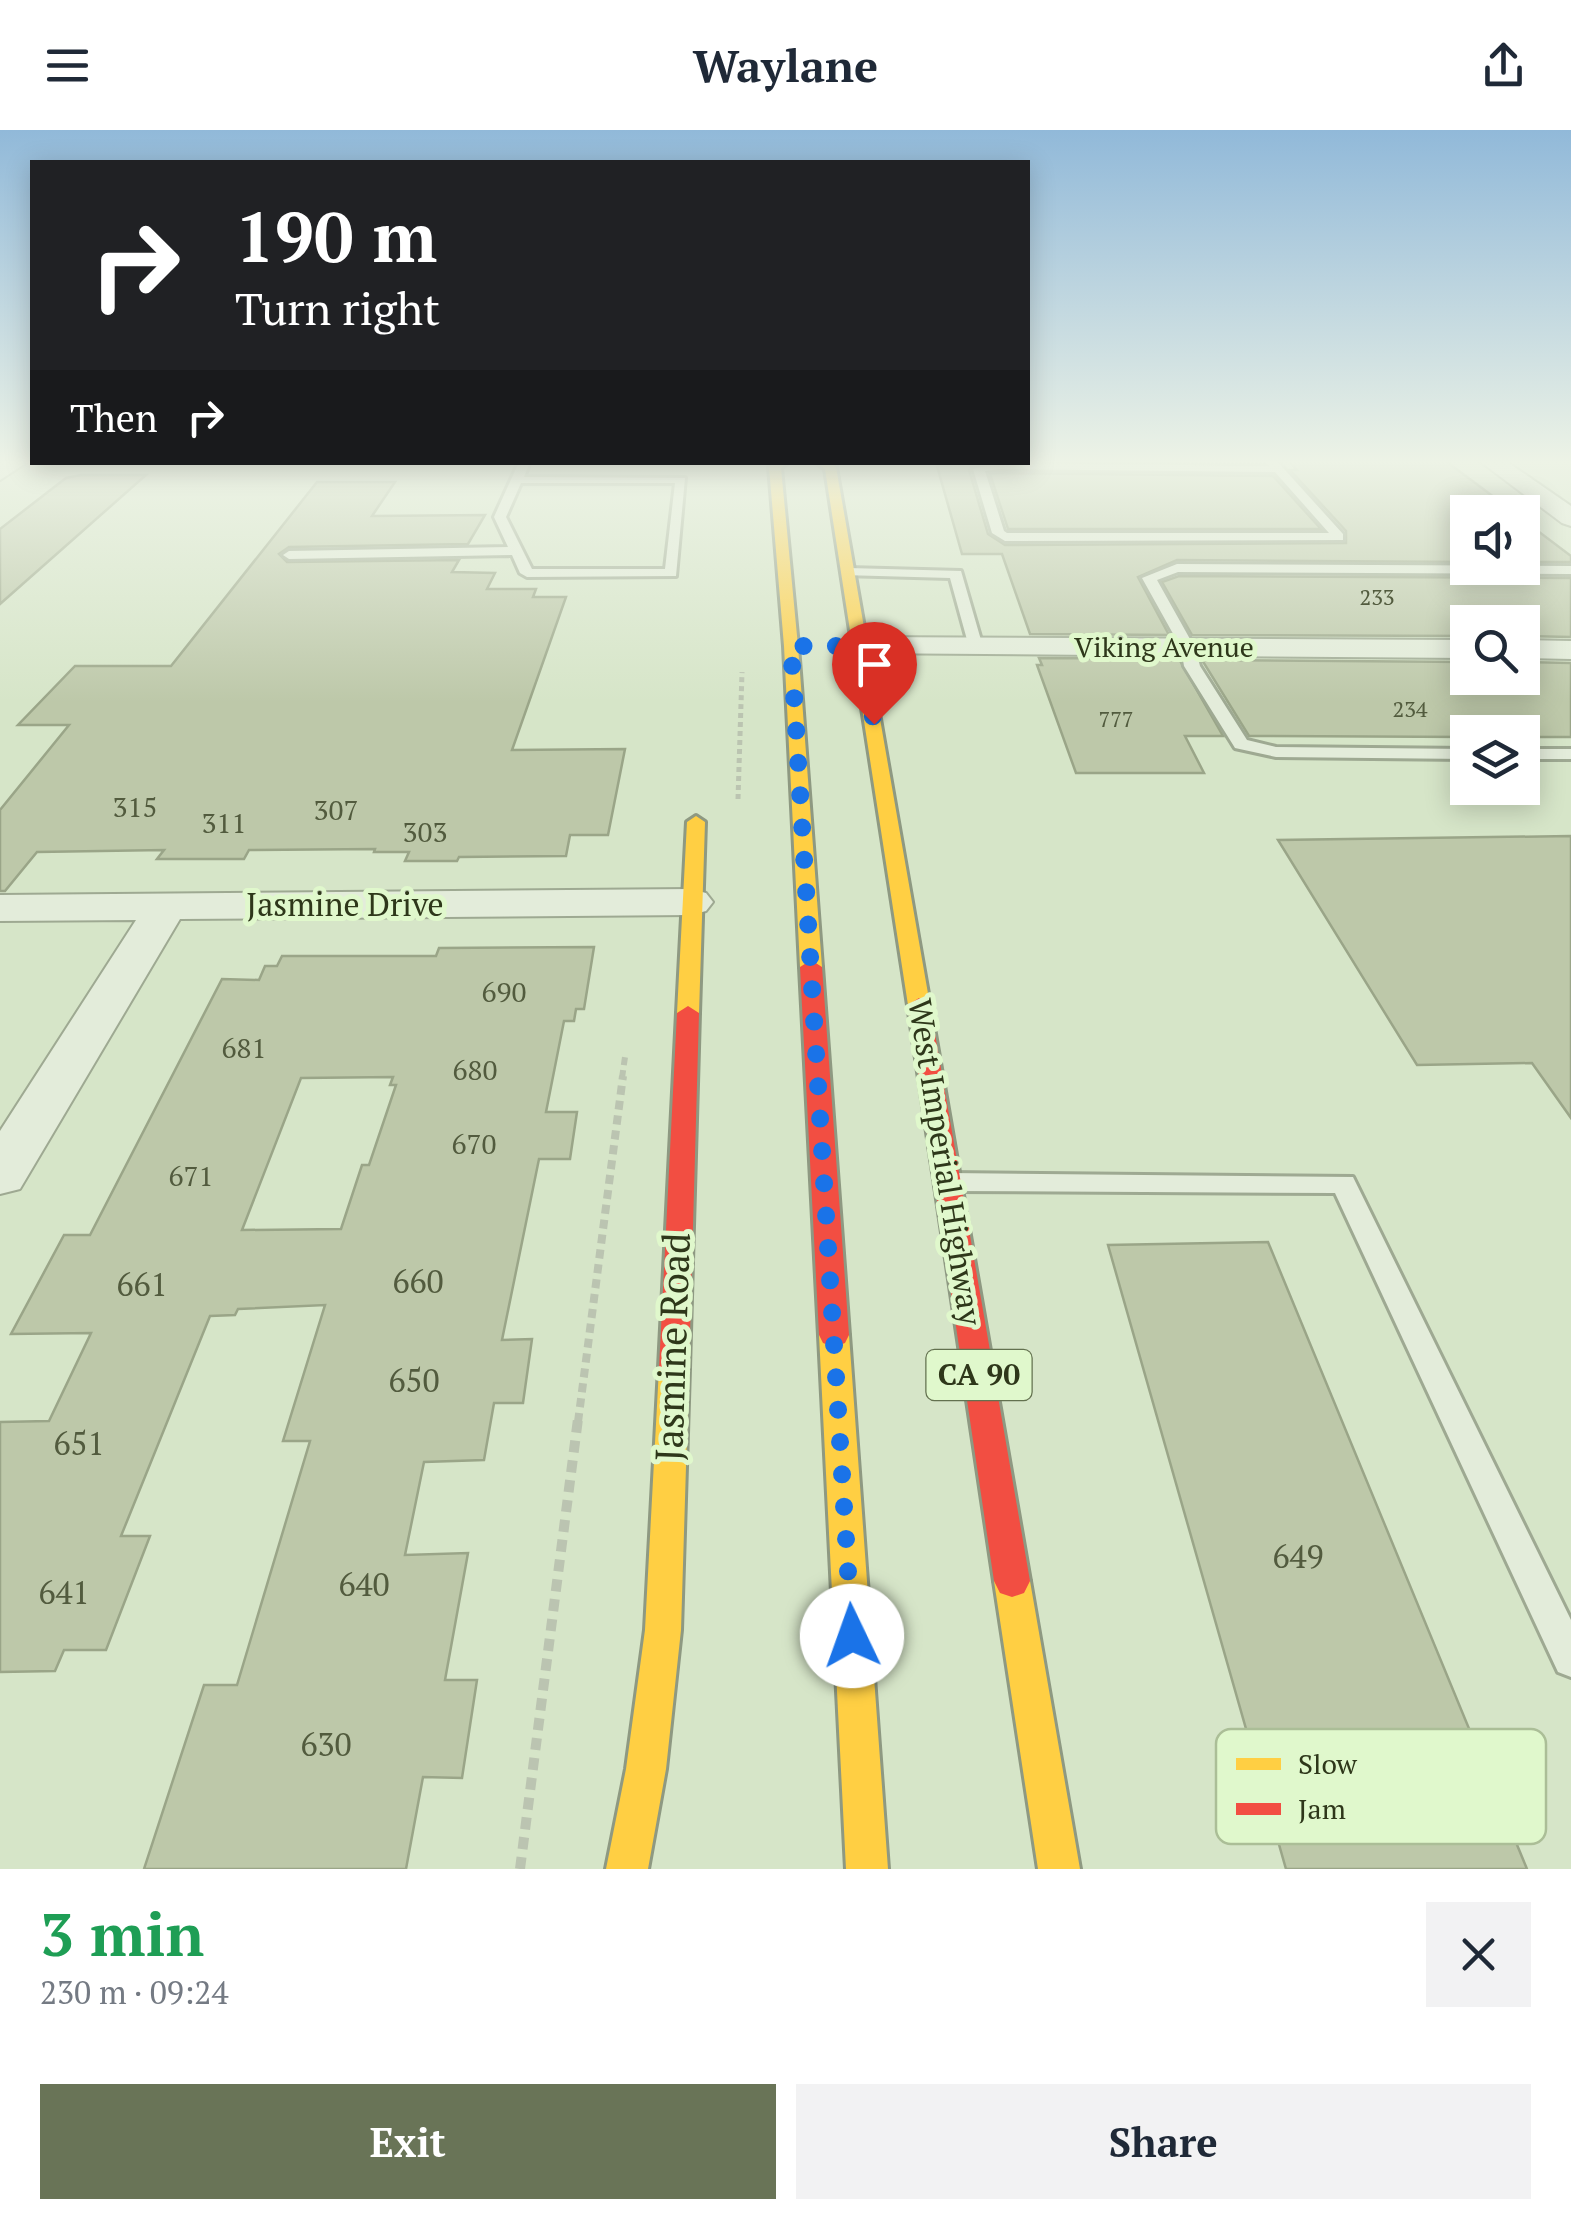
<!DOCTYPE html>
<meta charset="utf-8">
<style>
:root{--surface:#fff;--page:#f2f2f3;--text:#1f2937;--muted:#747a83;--accent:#697457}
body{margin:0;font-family:"PT Serif",serif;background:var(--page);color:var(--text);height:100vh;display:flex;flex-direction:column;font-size:38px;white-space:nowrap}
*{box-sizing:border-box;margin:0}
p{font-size:32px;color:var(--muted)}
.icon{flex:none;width:55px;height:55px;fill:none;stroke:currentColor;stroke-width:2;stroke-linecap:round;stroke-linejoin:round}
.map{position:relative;height:1739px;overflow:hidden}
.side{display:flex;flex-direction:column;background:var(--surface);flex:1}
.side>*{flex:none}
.hud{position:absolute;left:30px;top:30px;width:1000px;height:305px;border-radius:0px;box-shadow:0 5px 25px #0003;background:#202124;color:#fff;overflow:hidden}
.fabs{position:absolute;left:1450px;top:365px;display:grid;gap:20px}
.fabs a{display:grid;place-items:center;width:90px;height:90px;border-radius:0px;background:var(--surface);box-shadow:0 5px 25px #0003;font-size:50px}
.pin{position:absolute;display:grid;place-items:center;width:85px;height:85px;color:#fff;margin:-102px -42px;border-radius:50% 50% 50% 0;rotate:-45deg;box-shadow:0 0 10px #0007}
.pin .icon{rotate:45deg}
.me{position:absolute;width:110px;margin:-55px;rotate:357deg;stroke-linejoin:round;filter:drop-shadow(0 0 8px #0008)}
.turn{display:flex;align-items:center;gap:35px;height:210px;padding:0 40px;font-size:45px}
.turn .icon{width:130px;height:130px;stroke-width:2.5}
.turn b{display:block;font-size:70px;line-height:85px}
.then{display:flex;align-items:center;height:95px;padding:0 40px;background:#0003;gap:20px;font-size:38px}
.round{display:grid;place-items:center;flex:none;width:105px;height:105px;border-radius:0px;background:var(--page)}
.summary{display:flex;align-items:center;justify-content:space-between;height:170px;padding:0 40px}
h1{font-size:60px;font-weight:600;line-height:75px;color:#1e9e55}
.cta{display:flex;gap:20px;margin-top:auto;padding:20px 40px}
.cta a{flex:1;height:115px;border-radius:0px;background:var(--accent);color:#fff;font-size:40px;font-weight:600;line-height:115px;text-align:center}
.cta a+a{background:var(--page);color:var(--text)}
header{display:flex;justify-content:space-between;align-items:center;height:130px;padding:0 40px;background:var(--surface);font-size:45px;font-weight:600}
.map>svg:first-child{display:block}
.building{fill:#bdc8a9;stroke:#9aa588;stroke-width:2.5;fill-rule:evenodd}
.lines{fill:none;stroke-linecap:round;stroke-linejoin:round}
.lane-casing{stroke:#9ea992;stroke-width:6}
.street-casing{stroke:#9ea992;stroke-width:4}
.slow-casing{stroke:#8e9982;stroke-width:6}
.jam-casing{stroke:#8e9982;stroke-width:6}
.path-far3{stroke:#bbc4b1;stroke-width:5;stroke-dasharray:5 4;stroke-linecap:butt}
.path-far2{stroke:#bbc4b1;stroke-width:6;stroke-dasharray:8 5;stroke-linecap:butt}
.path-far1{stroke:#bbc4b1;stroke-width:8;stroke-dasharray:9 6;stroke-linecap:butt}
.path{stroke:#bbc4b1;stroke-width:10;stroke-dasharray:12 8;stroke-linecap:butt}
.lane{fill:#e3ecda;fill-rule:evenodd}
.street{fill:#e3ecda;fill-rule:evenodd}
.slow{fill:#ffcf43;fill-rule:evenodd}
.jam{fill:#f24e42;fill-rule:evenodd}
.route{stroke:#1a73e8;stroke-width:18;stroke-dasharray:0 32.4}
.labels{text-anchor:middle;stroke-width:10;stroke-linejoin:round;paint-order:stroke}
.far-number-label{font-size:22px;fill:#525b3e}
.far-street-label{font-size:28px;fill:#2e371a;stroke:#e0f8cc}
.number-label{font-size:28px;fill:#525b3e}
.shield{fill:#e0f8cc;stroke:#63714f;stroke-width:2.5}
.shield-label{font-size:30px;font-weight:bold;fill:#2e371a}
.street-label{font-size:32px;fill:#2e371a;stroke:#e0f8cc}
.near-number-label{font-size:32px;fill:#525b3e}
.near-street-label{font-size:38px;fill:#2e371a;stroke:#e0f8cc}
.key{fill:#e0f8cc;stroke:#abbe97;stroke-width:2.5}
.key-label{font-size:28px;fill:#2e371a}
</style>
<header><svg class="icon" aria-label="menu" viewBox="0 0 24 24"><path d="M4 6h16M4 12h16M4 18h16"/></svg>Waylane<svg class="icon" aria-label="share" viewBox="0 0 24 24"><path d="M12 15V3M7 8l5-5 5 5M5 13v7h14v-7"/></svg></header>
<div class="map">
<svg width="1571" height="1739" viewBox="0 0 1571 1739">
<rect width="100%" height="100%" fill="#d6e5c8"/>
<!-- building -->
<path class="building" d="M1287,329h156l71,53h-46v50l-291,-2 -39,17 31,58 -139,-1 -28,-80h-40l-25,-88 48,-4 -13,3 -3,5 19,64 17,11 341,-2v-12l-56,-61h7z
M1000,343l273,3 48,53h-313l-18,-55z
M81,345h65l-146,129v-75l66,-51z
M317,352h78l-23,34 113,-1 -17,29 -179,3 -10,7 8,8 172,-2 -7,12 43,1 -8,16h49l-3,8h33l-54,153 113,-1 -17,86h-38l-4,21 -107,1 -2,4h-52l4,-9h-35l1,-3 -126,1 -5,9h-87l7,-9 -127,2 -32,39h-5v-81l69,-85h-51l57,-59h96z
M1522,389l49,37v6h-49z
M1179,446l392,2v59l-49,-1v-14h-54v14l-276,-1 -30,-53z
M1039,528l140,1 44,77h-38l19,37h-128l-39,-108h5z
M1202,530l266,2v16h54v-16l49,1v74h-49v-5h-54v5l-219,-1z
M1571,706v282l-39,-55 -115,2 -139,-225z
M594,817l-10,62h-8l-2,12h-10l-18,91h31l-7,47h-31l-37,181 30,-1 -9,64h-29l-10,57 -60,2 -19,93 63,-2 -23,127h32l-15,98 -39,-1 -17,92h-262l60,-184h33l73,-244h-27l42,-136 -87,4 -3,6 -25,1 -89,220h29l-44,114h-42l-9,21 -55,1v-250l49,-1 42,-88 -80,1 53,-99h26l132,-256 37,1 6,-14h12l5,-10h154l3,-8zM393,947l-3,8h6l-27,80h-7l-21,64 -99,1 59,-152z
M1268,1112l259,627h-241l-178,-624z"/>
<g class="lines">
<defs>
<path id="lane" d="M1264,329h11l68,75v6l-338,1 -13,-8 -19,-64 27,-6 269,3zM1000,339l275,3 54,61h-322l-3,-2 -19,-60z
M519,332h11l-6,15 161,1 -9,98 -149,1 -7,-4 -8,-18 -223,4 -6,-4 6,-4 219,-4 -14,-30zM521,353h154l-10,86h-133l-26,-52z
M1177,434l394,2v8l-393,-2 -21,8 38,68 5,18 47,74 29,7 192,2v10l-192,-2 -41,-9 -51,-82 -3,-18 -39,-70z
M848,438l113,3 22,76 -7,4 -7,-4 -19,-69 -107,-3v-6z
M1522,619h49v10h-49z
M949,1043l404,4 218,443v57l-13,-5 -223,-479 -386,-2 -9,-2 -4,-7 4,-7z"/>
<path id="street" d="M6,329h26l-32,21v-17z
M1477,329h26l68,47v20l-9,-3z
M861,507l607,3v18l-618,-5 -5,-7 5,-7z
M1522,510l49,1v18l-49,-1z
M691,759l15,4 7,9 -7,9 -15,4 -511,4 -160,270 -20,5v-63l136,-211 -136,1v-26z"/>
<path id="slow" d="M775,332h13l-7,6 17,178 24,321 -11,7 -11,-7 -16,-321 -15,-179z
M815,332h15l6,5 94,538 -11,7 -11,-7 -83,-536z
M696,686l9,6 -6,191 -11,7 -11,-7 10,-191z
M834,1193l11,4 4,8 39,534h-42l-27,-534 4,-8z
M674,1226l11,3 4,9 -8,262 -15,139 -18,100h-42l20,-100 19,-139 14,-262 4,-9z
M1012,1435l12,4 6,12 50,288h-42l-44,-288 6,-12z"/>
<path id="jam" d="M811,830l11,7 27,368 -4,8 -11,4 -11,-4 -4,-8 -19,-368z
M919,868l11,7 100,576 -6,12 -12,4 -12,-4 -6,-12 -86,-576z
M688,876l11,7 -10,355 -4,9 -11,3 -11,-3 -4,-9 18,-355z"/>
</defs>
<!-- lane casing -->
<use href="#lane" class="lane-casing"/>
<!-- street casing -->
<use href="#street" class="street-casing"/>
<!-- slow casing -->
<use href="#slow" class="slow-casing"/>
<!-- jam casing -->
<use href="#jam" class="jam-casing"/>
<!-- path-far3 -->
<path class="path-far3" d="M738,669l4,-127"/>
<!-- path-far2 -->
<path class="path-far2" d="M622,948l3,-21"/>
<!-- path-far1 -->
<path class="path-far1" d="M578,1292l45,-346"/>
<!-- path -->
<path class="path" d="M520,1739l58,-450"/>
<!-- lane -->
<use href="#lane" class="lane"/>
<!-- street -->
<use href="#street" class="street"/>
<!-- slow -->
<use href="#slow" class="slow"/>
<!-- jam -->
<use href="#jam" class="jam"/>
</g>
<!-- sky -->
<linearGradient id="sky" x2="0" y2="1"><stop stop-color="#91b9d9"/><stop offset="0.58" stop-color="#edf3e6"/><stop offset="1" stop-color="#edf3e6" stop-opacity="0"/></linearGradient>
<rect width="1571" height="572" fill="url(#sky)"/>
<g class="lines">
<!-- route -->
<path class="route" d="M852,1506l-61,-990h71l12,78"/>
</g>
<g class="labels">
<!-- far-number labels -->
<g class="far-number-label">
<text x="1377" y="475">233</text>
<text x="1410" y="587">234</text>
<text x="1116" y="597">777</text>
</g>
<!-- far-street labels -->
<g class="far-street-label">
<text x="1164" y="527">Viking Avenue</text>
</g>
<!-- number labels -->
<g class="number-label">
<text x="135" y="687">315</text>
<text x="336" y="690">307</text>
<text x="224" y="703">311</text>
<text x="425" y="712">303</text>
<text x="504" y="872">690</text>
<text x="244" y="928">681</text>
<text x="475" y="950">680</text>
<text x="474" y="1024">670</text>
<text x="191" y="1056">671</text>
</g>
<!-- shield labels -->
<rect class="shield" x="926.5" y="1220" width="105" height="50" rx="8"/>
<g class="shield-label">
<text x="979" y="1255">CA 90</text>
</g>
<!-- street labels -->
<g class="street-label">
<text x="345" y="786">Jasmine Drive</text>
<text transform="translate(945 1032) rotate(81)" y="11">West Imperial Highway</text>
</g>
<!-- near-number labels -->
<g class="near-number-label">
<text x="418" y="1163">660</text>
<text x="142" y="1166">661</text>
<text x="414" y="1262">650</text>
<text x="79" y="1325">651</text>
<text x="1298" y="1438">649</text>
<text x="364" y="1466">640</text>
<text x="64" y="1474">641</text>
<text x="326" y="1626">630</text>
</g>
<!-- near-street labels -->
<g class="near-street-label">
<text transform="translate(673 1217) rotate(-88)" y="13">Jasmine Road</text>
</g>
</g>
<!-- legend -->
<rect x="1216" y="1599" width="330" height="115" rx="15" class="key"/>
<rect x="1236" y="1628" width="45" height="12" fill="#ffcf43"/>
<rect x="1236" y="1673" width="45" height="12" fill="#f24e42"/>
<g class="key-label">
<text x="1298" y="1644">Slow</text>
<text x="1298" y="1689">Jam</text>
</g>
</svg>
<div class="fabs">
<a><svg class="icon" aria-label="sound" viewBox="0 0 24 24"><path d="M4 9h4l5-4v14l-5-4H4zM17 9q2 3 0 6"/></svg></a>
<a><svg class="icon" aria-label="search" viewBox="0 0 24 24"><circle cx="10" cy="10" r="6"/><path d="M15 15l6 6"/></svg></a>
<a><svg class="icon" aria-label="layers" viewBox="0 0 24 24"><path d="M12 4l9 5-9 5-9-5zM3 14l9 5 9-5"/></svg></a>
</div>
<div class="pin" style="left:874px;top:594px;background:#d93025"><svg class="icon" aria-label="arrive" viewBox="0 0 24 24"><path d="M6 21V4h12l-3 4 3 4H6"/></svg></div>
<svg class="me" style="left:852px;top:1506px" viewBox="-20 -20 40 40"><circle r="19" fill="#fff"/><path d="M0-13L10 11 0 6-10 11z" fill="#1a73e8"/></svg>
<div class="hud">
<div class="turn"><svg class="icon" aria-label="right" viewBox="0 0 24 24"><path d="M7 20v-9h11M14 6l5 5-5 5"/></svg><div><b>190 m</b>Turn right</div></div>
<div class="then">Then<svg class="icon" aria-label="right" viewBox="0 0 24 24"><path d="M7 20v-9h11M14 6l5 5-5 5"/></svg></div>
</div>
</div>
<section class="side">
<div class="summary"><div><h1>3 min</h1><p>230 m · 09:24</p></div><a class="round"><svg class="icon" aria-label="close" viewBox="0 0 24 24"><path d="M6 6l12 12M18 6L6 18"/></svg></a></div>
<div class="cta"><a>Exit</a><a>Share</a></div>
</section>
